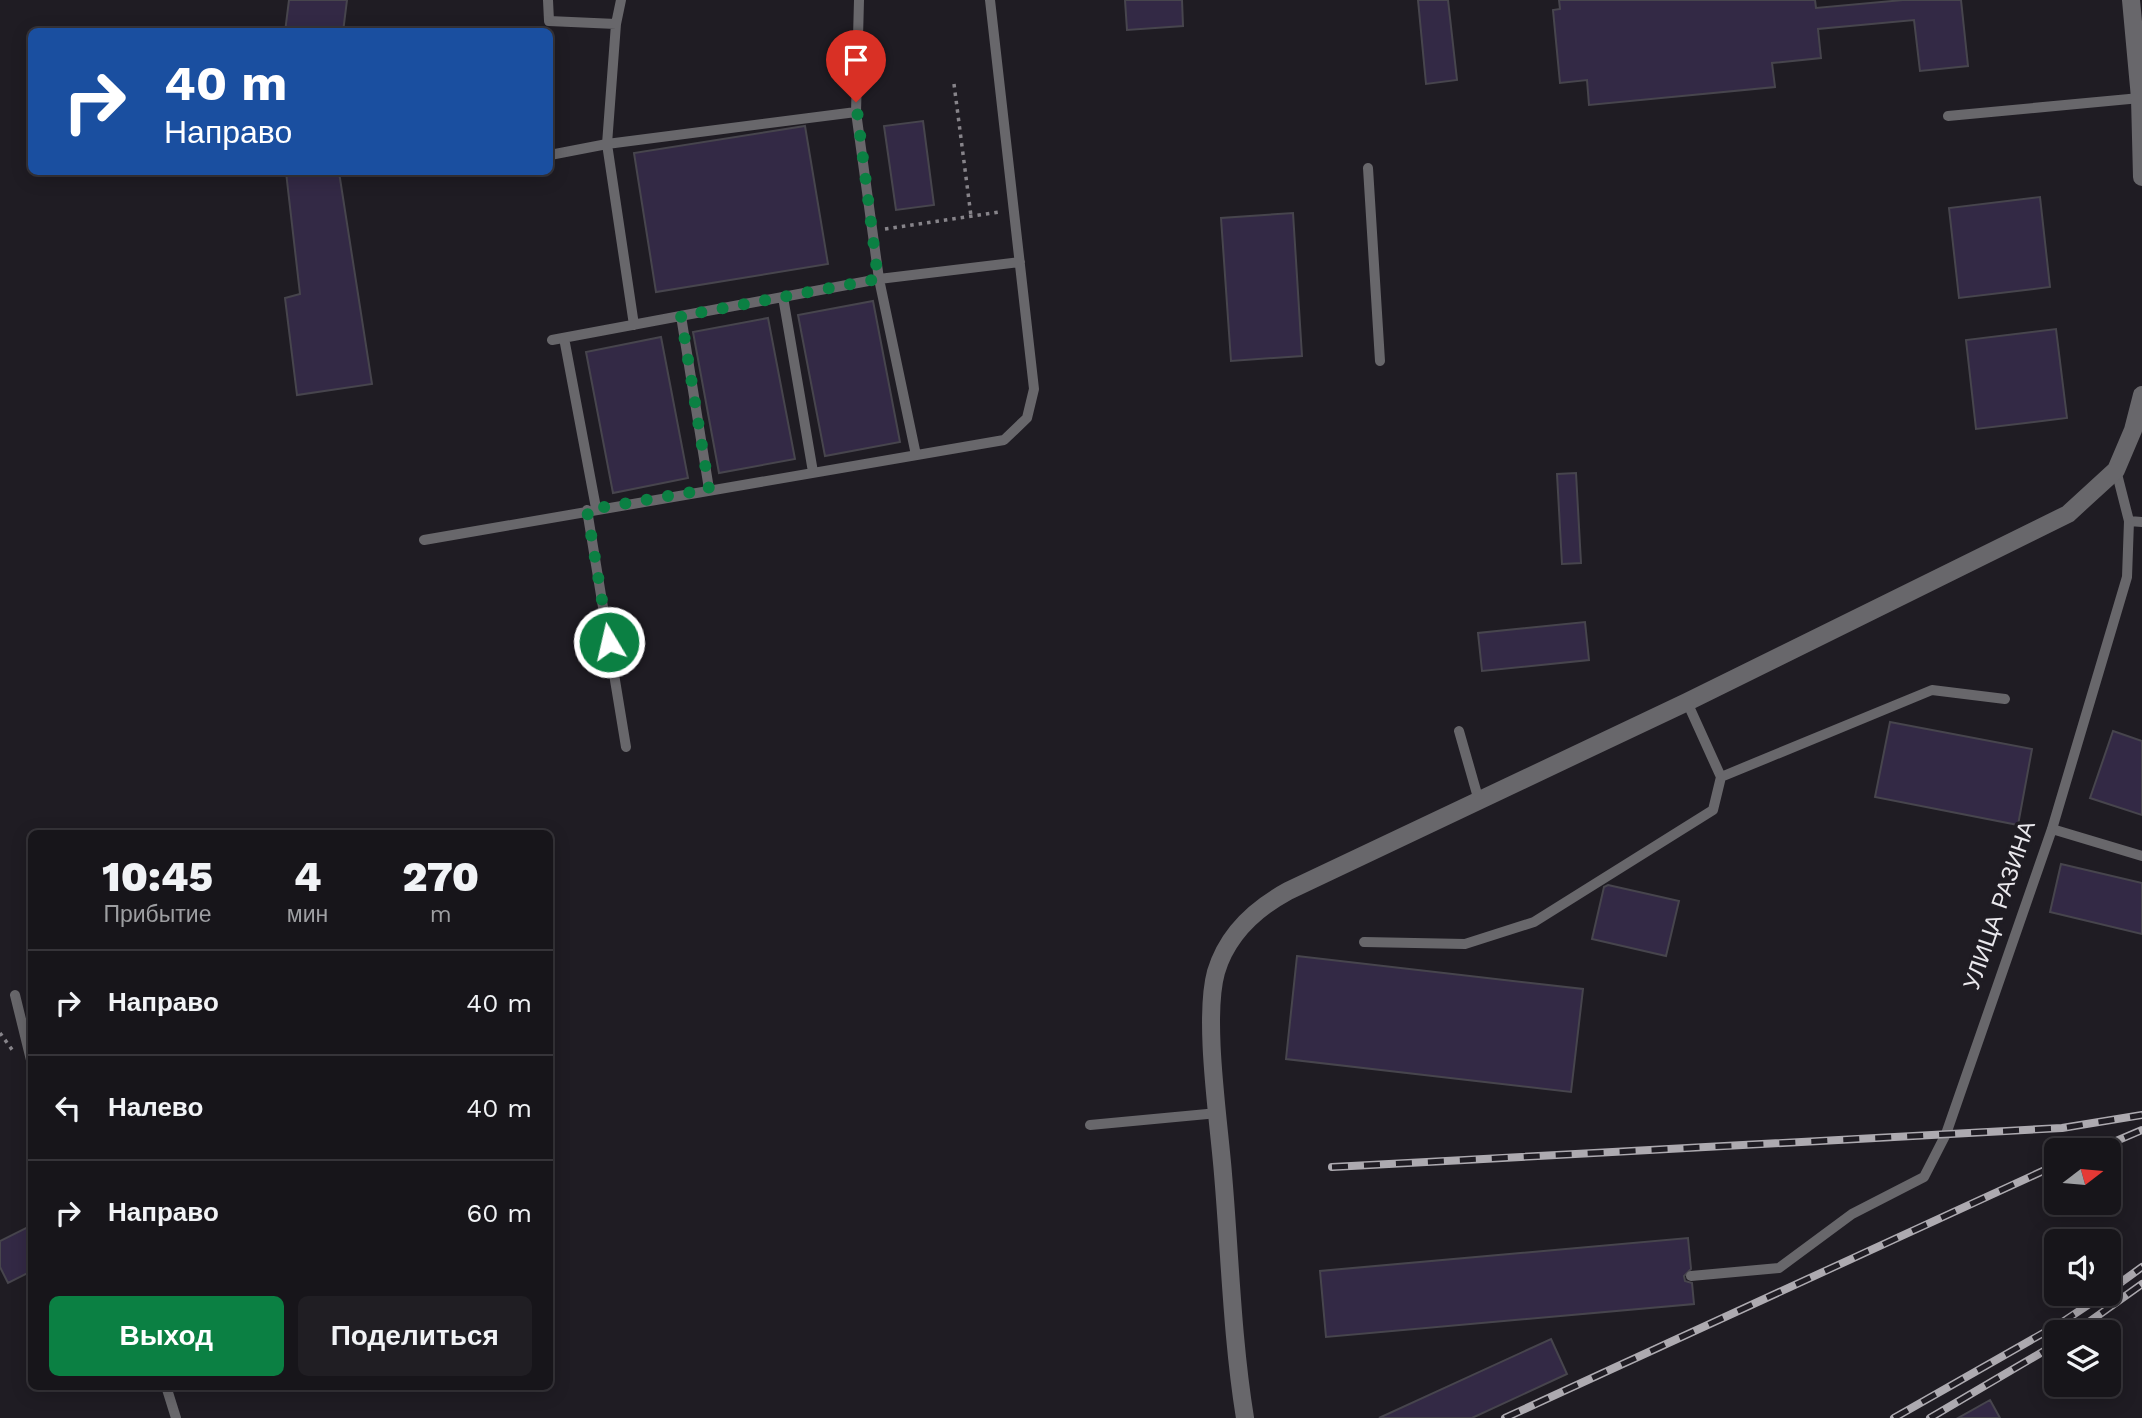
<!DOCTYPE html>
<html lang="ru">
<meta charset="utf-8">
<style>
:root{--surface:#17151a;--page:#201e23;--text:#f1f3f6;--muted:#9e9fa2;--line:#363439;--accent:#0b8043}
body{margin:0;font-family:"Work Sans",sans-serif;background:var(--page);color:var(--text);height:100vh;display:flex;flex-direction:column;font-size:26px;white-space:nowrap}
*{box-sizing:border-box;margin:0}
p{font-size:23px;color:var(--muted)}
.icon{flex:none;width:38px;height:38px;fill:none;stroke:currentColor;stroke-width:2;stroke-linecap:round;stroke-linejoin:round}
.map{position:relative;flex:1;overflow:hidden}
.panel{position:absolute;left:28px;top:830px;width:525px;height:560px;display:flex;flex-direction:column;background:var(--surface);border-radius:10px;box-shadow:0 4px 18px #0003,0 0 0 2px var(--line)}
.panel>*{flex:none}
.hud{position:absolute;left:28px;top:28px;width:525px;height:147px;border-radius:10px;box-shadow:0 4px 18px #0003,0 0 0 2px var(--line);background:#1a4fa0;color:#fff;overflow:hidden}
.needle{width:46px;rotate:74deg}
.tools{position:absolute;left:2044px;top:1138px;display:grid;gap:14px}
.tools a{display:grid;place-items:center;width:77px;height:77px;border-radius:10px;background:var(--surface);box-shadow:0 4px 18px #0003,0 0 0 2px var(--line);font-size:35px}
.pin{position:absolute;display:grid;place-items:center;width:60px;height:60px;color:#fff;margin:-72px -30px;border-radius:50% 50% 50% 0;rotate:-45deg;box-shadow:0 0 7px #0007}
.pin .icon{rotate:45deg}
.me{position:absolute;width:77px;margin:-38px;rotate:351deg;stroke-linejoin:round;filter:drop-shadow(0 0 5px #0008)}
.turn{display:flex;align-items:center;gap:24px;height:147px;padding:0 21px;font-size:32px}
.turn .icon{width:91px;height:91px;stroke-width:2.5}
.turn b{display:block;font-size:49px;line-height:60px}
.eta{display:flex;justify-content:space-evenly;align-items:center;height:119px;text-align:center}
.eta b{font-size:42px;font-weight:800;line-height:49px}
.cta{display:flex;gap:14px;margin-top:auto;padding:14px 21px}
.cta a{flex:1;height:80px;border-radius:10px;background:var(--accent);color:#fff;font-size:28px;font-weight:800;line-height:80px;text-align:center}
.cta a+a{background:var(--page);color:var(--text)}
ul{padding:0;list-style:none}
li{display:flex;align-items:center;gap:21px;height:105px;padding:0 21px;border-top:2px solid var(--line)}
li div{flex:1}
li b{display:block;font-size:26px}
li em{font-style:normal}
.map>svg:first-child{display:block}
.building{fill:#332945;stroke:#47454d;stroke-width:2}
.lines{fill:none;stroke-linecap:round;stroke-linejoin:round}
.path{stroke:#87848a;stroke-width:3.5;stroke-dasharray:3.5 5;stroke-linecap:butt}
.service{stroke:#68676b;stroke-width:10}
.tertiary{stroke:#68676b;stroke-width:18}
.rail-casing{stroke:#adaab0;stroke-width:8}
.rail{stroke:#1f1c23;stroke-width:5;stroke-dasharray:16;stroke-linecap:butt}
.route{stroke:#0b8043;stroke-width:12;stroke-dasharray:0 21.6}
.labels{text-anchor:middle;stroke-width:7;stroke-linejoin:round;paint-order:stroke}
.street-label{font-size:23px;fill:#eae8ed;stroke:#1f1c23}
</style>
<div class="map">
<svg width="2142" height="1418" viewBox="0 0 2142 1418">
<rect width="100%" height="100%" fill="#1f1c23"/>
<!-- building -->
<path class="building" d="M289,0h58l-4,32h-58z
M1125,0h57l1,26 -56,4z
M1418,0h30l9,80 -31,4z
M1559,0h256l1,8 87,-8h58l7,66 -48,5 -6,-51 -96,9 3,29 -49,5 3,24 -186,18 -2,-25 -27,3 -7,-73 7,-1z
M923,121l11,84 -38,5 -12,-84z
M805,126l23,138 -172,28 -22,-139z
M286,172h53l33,212 -75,11 -12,-97 15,-4z
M2040,197l10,90 -91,11 -10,-90z
M1293,213l9,143 -71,5 -10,-143z
M873,301l27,141 -75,14 -27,-141z
M768,318l27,141 -76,14 -26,-141z
M2056,329l11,89 -91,11 -10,-89z
M661,337l27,141 -75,15 -27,-141z
M1576,473l5,90 -19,1 -5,-90z
M1585,622l4,38 -107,11 -4,-38z
M1890,722l142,27 -14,76 -143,-28z
M2113,731l29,10v74l-52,-17z
M2061,864l81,19v51l-92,-22z
M1608,885l71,16 -13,55 -74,-17 12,-52z
M1297,956l286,33 -12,103 -285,-33z
M32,1225v46l-24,12 -8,-16v-26z
M1688,1238l3,31 -7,7 1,5 7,2 2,21 -368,33 -6,-66z
M1551,1339l16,35 -95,44h-93z
M1990,1400l10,18h-42z"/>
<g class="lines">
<!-- path -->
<path class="path" d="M954,84l17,132
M885,229l114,-17
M0,1033l13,18"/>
<!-- service -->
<path class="service" d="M548,0l1,21 67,3 5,-24
M616,24l-9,120 249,-32
M1948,116l192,-18
M550,155l57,-11 27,181
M1368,168l12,193
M783,297l30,175
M681,316l28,173
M564,338l32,170
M552,340l327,-61 -23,-167 3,-112
M916,455l-37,-176 141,-17
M587,510l39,237
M2129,521l13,1
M424,540l580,-100 23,-22 7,-29 -44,-389
M1459,731l20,70
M1721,777l211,-87 73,9
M2052,829l90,27
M1364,942l101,2 69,-22 179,-112 8,-33 -34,-75
M15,995l17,69
M1090,1125l128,-12
M1691,1276l88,-8 73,-54 72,-37 22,-43 106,-305 75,-252 2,-56 -13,-51
M166,1386l10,32"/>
<!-- tertiary -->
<path class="tertiary" d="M2131,0l9,98 2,79
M1245,1418c-13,-80 -15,-163 -22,-244 -4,-52 -20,-155 -7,-202 11,-37 39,-63 72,-81l399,-189 381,-188 48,-44 17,-40 9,-35"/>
<defs>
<path id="rail" d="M2095,1150l47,-20
M1332,1167l730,-39 80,-13
M2109,1291l33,-24
M2075,1332l67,-48
M1505,1418l551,-253
M1894,1418l167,-95 45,-30
M1930,1418l126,-74"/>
</defs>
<!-- rail casing -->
<use href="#rail" class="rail-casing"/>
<!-- rail -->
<use href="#rail" class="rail"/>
</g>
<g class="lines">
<!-- route -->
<path class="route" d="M609,642l-22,-132 122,-21 -28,-173 197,-37 -22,-177"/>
</g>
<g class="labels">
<!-- street labels -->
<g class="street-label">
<text transform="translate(1999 905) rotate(-71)" y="8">УЛИЦА РАЗИНА</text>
</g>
</g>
</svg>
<div class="tools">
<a><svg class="needle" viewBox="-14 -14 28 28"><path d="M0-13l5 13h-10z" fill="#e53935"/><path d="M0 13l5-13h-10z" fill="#9e9fa2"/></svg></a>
<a><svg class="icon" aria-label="sound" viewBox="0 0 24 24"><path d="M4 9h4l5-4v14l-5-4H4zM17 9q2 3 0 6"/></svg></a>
<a><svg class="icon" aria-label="layers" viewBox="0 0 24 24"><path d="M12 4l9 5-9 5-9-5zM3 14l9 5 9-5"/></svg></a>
</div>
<div class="pin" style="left:856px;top:102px;background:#d93025"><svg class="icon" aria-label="arrive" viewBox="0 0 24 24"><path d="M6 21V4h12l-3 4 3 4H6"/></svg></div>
<svg class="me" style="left:609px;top:642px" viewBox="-20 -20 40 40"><circle r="17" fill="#0b8043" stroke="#fff" stroke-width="3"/><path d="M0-11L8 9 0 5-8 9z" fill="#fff"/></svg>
<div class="hud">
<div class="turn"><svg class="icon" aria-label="right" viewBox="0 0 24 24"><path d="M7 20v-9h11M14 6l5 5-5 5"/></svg><div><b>40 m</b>Направо</div></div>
</div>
<section class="panel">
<div class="eta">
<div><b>10:45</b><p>Прибытие</p></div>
<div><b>4</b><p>мин</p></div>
<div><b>270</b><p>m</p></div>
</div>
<ul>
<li><svg class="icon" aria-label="right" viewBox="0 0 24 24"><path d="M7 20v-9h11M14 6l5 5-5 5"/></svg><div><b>Направо</b></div><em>40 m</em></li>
<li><svg class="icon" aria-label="left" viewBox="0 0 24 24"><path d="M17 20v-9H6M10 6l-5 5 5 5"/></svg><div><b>Налево</b></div><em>40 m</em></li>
<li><svg class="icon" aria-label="right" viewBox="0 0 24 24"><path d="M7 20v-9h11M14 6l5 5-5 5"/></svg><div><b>Направо</b></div><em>60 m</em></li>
</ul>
<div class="cta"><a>Выход</a><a>Поделиться</a></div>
</section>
</div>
